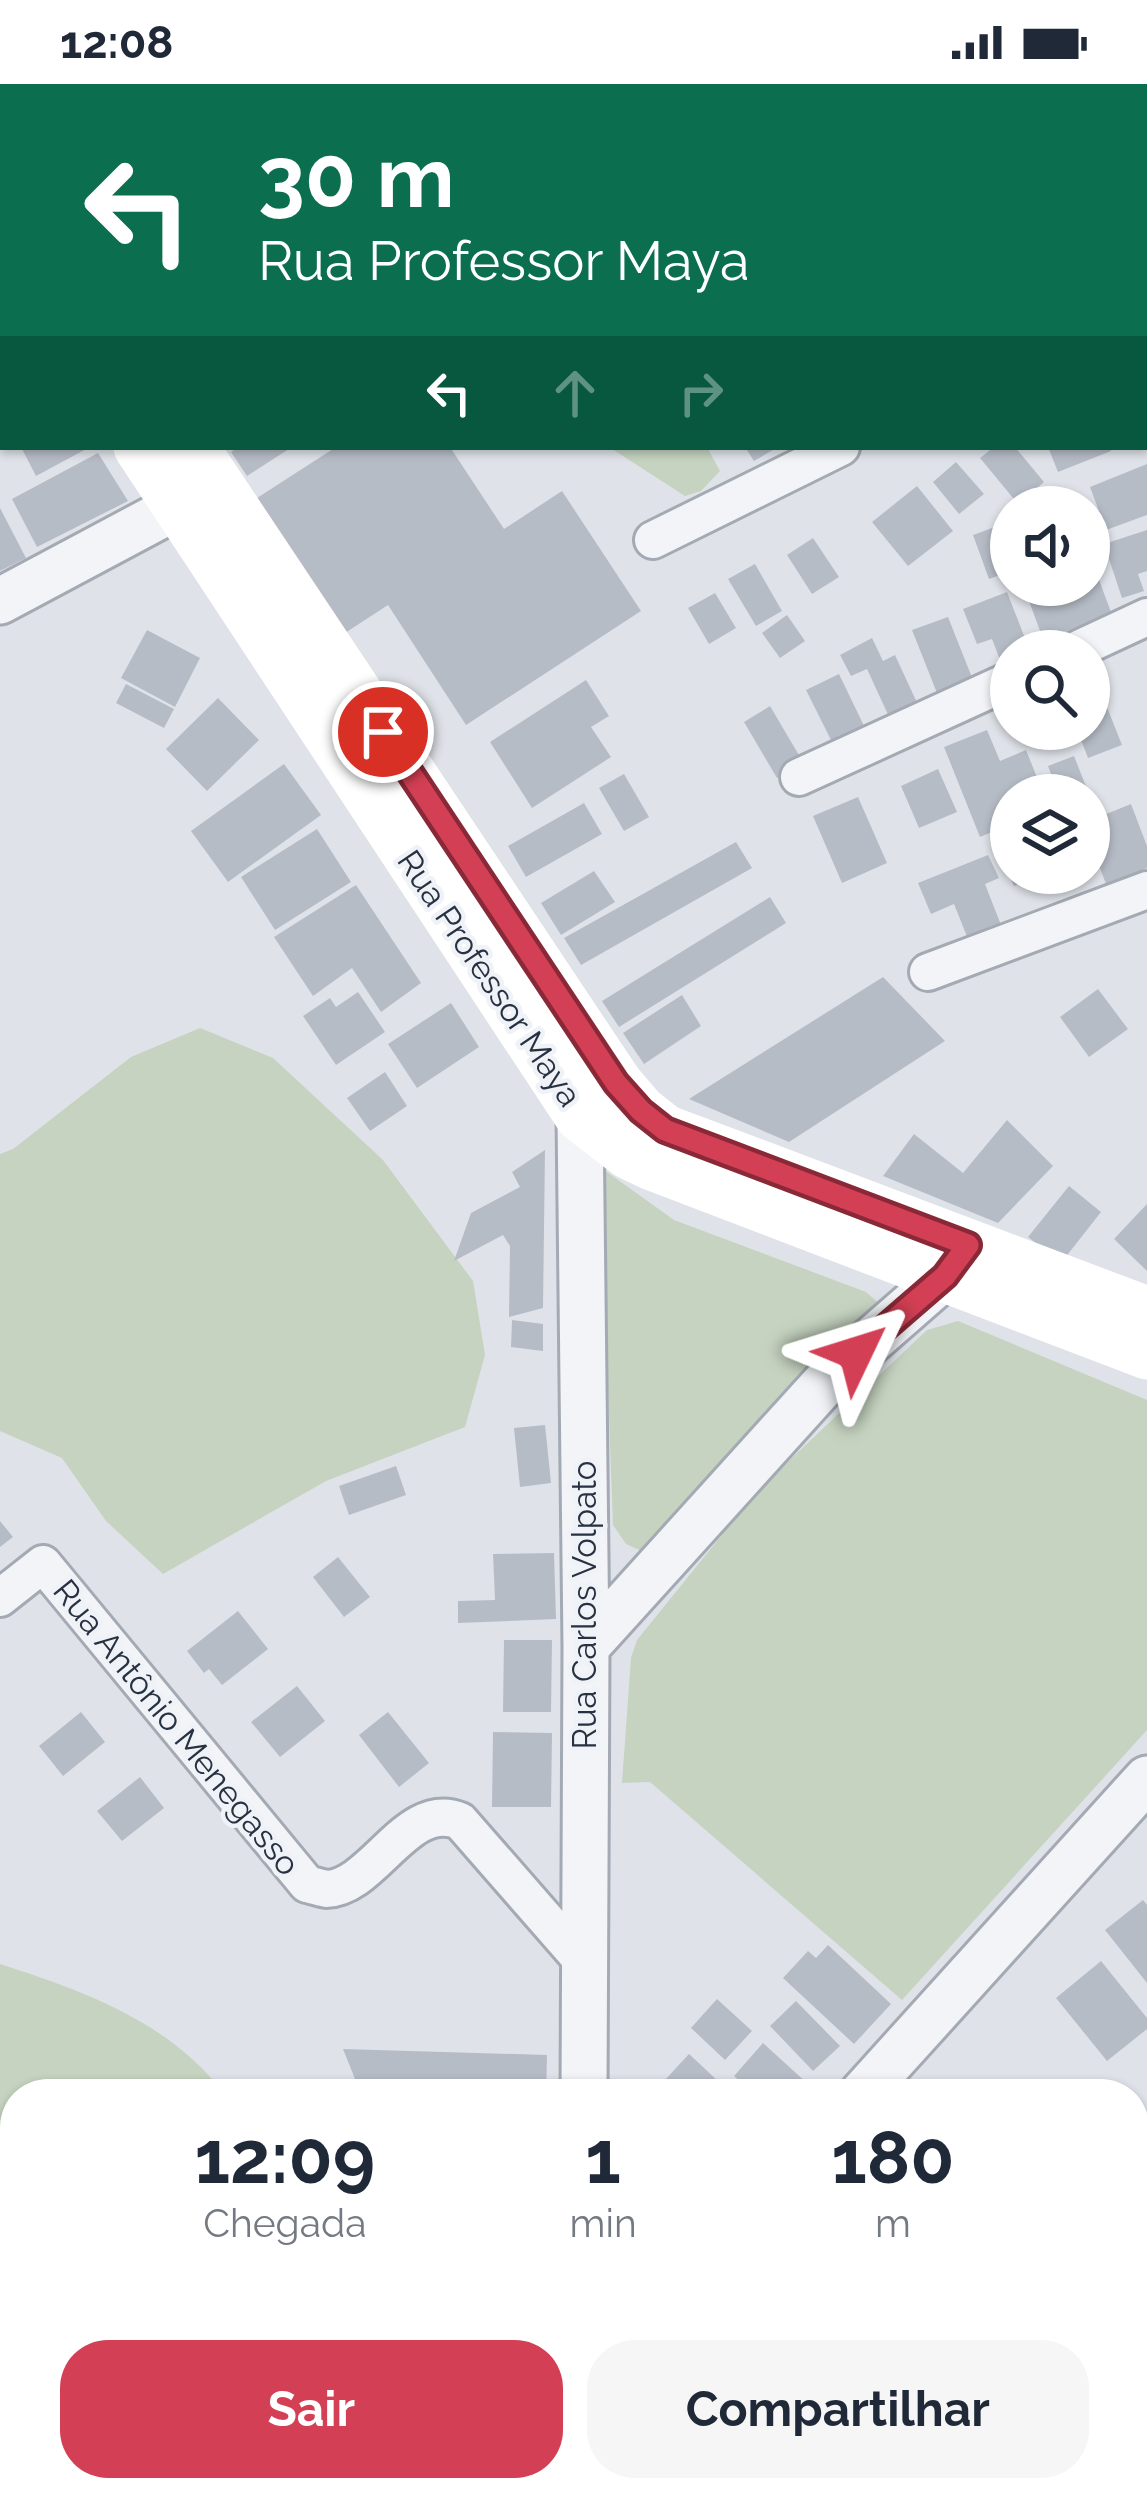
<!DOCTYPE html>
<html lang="pt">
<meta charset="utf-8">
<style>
:root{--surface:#fff;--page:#f6f6f7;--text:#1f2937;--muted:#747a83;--accent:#d33f54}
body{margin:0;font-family:Raleway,sans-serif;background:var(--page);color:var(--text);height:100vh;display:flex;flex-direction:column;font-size:45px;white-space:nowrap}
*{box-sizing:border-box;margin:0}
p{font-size:39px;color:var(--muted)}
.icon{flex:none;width:66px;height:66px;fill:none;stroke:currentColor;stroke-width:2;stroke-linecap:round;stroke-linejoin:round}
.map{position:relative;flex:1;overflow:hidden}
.panel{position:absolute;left:0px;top:1995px;width:1149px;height:423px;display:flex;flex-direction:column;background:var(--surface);border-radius:48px 48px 0 0;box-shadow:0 3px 9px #0004}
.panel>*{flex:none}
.guide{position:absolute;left:0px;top:0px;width:1149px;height:366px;box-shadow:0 3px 9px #0004;background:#0b6e4f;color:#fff;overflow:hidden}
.tools{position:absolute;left:990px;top:402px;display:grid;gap:24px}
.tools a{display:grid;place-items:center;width:120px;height:120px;border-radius:50%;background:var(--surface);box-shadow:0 3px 9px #0004;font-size:60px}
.pin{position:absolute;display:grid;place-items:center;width:102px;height:102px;color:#fff;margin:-51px;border:6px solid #fff;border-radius:50%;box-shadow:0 3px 12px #0007}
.me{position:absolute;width:132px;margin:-66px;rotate:49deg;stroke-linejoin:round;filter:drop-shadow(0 0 9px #0008)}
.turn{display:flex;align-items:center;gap:42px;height:252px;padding:0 60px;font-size:54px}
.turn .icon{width:156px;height:156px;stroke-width:2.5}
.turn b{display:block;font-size:84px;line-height:102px}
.lanes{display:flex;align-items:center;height:114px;padding:0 60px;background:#0003;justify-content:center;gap:60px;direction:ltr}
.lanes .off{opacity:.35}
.eta{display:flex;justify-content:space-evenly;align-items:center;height:204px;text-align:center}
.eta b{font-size:72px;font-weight:700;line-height:84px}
.cta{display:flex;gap:24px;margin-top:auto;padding:24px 60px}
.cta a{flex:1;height:138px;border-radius:48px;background:var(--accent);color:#fff;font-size:48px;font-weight:700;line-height:138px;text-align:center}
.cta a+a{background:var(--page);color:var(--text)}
.status{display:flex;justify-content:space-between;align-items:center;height:84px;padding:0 60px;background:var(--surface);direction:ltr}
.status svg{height:33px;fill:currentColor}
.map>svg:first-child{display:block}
.green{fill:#c5d3c0}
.building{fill:#b6bcc6}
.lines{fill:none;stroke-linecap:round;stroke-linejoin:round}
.minor-casing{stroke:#a4aab3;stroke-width:42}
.tertiary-casing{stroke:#a4aab3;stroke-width:51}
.minor{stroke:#f2f4f7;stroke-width:36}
.tertiary{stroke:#f2f4f7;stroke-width:45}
.secondary{stroke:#fff;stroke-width:51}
.route-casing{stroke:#892937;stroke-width:30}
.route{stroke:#d33f54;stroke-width:21}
.labels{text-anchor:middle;stroke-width:9;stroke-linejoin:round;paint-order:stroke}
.street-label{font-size:33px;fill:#273141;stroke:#eff2f6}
</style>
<div class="status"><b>12:08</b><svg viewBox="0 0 49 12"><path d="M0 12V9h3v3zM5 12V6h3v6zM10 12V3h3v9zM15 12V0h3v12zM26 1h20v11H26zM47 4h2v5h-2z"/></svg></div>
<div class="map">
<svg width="1147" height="2416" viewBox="0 0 1147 2416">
<rect width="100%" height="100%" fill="#dfe3e9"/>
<!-- green -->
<path class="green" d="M520,0h210l-214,3z
M609,363h98l13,24 -19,20 -16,5z
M200,944l73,30 110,102 90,121 12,74 -20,72 -139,54 -163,93 -57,-53 -44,-63 -62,-27v-277l13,-5 118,-92z
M600,1083l74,53 192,72 17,15 -237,246 -20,-9 -13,-19z
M958,1237l189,79v330l-245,270 -252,-218 -28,1 9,-125 6,-18 122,-151 168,-159z
M0,1880c81,26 171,58 224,130h-209v181l-15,4z"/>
<!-- building -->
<path class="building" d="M21,363h69l-54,29z
M239,363h53l-45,29 -16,-24z
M336,363h114l54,82 58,-38 79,120 -175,114 -78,-120 -43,28 -88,-135z
M745,363h33l-24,14z
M994,363h21l29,35 -26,22 -38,-46z
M1048,363h61l2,4 -53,21z
M98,369l30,48 -91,46 -25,-48z
M956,378l28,32 -25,20 -26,-32z
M1147,380v51l-41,15 -16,-43z
M917,402l36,45 -45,35 -36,-44z
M0,424l26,50 -26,13z
M1011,437v50l-22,8 -16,-44z
M1147,446v41l-9,3 6,17 -22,7 -18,-54z
M813,454l26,39 -27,17 -25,-39z
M755,480l27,47 -26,15 -28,-47z
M1094,482l18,49 -69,24 -18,-49 14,-5h50v-18z
M1007,508l23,59h-19v20l-6,2 -13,-34 -15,5 -14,-35z
M715,509l21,35 -27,16 -21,-36z
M787,531l18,26 -25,17 -18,-25z
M948,533l25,63 -36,13 -25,-63z
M147,546l53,28 -25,49 -54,-29z
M872,554l11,23 12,-6 24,52 -28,14 -24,-52 -16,7 -11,-21z
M839,590l27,56 -32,16 -28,-56z
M586,596l23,36 -18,11 20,30 -79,51 -42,-66z
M126,600l48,25 -10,19 -48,-25z
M1099,603l23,58 -34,13 -11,-29h12v-38z
M218,614l41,42 -52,51 -41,-42z
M770,622l33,56 -26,16 -33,-56z
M1033,645h30l5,11 -27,10z
M987,646l13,31 26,-11 18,45h-33v29l-31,13 -36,-90z
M1074,672l15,38 -30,1 -11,-29z
M284,680l37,51 -93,67 -37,-51z
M938,685l19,43 -38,16 -18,-42z
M624,690l25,43 -25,14 -25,-43z
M858,713l29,66 -45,20 -29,-67z
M584,719l18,31 -76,43 -18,-31z
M1131,720l16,42v22l-41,16 -17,-45v-18z
M317,745l34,53 -76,48 -34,-53z
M736,758l16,26 -171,97 -17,-27z
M1011,759v30h36l-33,13 -17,-38z
M988,771l11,23 -14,6 16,41 -33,14 -14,-35 -23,10 -13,-31z
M594,787l21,31 -54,33 -20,-32z
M356,801l65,98 -40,29 -29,-44 -39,28 -39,-59z
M770,813l16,26 -167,104 -17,-26z
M883,893l62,64 -156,101 -100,-43z
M1098,905l30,40 -39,28 -29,-40z
M358,908l27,40 -49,33 -33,-49 27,-18 6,9z
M682,911l19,31 -57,38 -21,-31z
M451,919l28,44 -62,41 -29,-44z
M385,988l22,34 -37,25 -23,-33z
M1007,1036l46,46 -55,57 -115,-47 31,-42 49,39z
M545,1066l-2,158 -34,9 1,-71 -7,-11 -49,26 17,-48 49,-26 -8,-15z
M1069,1102l32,26 -40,51 -33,-26z
M1147,1120v67l-33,-32z
M512,1236l31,4v27l-32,-4z
M545,1341l6,58 -31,4 -6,-59z
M396,1382l10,29 -57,20 -10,-29z
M0,1437l13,16 -13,10z
M554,1469l2,66 -98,4v-22l37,-1 -2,-46z
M338,1473l32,40 -26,20 -31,-40z
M238,1527l30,38 -46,36 -13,-16 -5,4 -17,-22z
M504,1556h48l-1,72h-48z
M297,1602l28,35 -45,36 -29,-35z
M81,1628l24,30 -42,34 -24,-30z
M388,1628l41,51 -30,24 -40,-52z
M493,1648l59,1 -1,74h-59z
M140,1693l24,31 -42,33 -25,-30z
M1143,1816l4,5v78l-42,-53z
M828,1861l63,59 -37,40 -71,-66 25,-27 8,7z
M1101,1877l46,57v11l-40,32 -51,-63z
M717,1915l35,32 -27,29 -34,-32z
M796,1917l44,45 -27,25 -43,-45z
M763,1959l45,41 -10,10h-44l-20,-18z
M343,1965l204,6 -1,39h-185z
M689,1970l43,40h-80z
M1134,2377l13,14v25h-39l-8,-9 4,-4h30z
M249,2403h77l-13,13h-78z"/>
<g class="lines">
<defs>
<path id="minor" d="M1063,0l1,3
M265,3l2,-3
M1009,3l7,-3
M1146,202l1,3
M653,456l188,-93
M1074,567l73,-34
M799,693l212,-97
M928,888l219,-82
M0,1514l43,-34 264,320c1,0 18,5 19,5 48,-1 81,-90 134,-68l124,142"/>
<path id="tertiary" d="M0,517l210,-112
M580,1032l6,531 -2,447
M586,1563l248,-274 111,-97
M862,2010l285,-315
M570,2416l2,-13"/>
</defs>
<!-- minor casing -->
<use href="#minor" class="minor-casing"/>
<!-- tertiary casing -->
<use href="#tertiary" class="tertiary-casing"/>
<!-- minor -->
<use href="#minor" class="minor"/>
<!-- tertiary -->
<use href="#tertiary" class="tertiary"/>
<!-- secondary -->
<path class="secondary" d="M0,73l3,4
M0,153l3,4
M139,363l441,669 49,38 23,11 495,189
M193,363l424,636 24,28 24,19 482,182"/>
</g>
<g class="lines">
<defs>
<path id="route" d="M383,648l233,351 25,28 24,19 303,115 -23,31 -89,77"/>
</defs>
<!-- route casing -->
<use href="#route" class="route-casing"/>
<!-- route -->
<use href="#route" class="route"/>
</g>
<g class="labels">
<!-- street labels -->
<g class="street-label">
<text transform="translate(490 894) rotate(56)" y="12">Rua Professor Maya</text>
<text transform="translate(584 1521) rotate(-90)" y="12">Rua Carlos Volpato</text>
<text transform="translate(177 1643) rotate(51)" y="12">Rua Antônio Menegasso</text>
</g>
</g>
</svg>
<div class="tools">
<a><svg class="icon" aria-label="sound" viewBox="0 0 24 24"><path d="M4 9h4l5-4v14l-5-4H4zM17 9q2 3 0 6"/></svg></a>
<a><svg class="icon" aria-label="search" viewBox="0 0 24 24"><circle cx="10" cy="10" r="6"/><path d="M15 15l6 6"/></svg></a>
<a><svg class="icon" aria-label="layers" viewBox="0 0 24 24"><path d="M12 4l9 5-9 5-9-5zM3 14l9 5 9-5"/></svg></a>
</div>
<div class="pin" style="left:383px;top:648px;background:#d93025"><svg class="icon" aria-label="arrive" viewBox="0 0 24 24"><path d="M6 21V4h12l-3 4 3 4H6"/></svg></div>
<svg class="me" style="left:856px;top:1269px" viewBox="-20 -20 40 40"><path d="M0-17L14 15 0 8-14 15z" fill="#d33f54" stroke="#fff" stroke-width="4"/></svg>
<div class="guide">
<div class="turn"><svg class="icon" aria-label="left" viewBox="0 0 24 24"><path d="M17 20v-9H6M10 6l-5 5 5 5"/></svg><div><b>30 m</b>Rua Professor Maya</div></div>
<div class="lanes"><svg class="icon" aria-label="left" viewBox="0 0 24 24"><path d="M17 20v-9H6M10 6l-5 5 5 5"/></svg><svg class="icon off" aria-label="ahead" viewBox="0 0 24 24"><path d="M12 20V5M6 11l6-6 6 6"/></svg><svg class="icon off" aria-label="right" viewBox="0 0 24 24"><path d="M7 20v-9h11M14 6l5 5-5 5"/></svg></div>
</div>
<section class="panel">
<div class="eta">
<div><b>12:09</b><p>Chegada</p></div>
<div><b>1</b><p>min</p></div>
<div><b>180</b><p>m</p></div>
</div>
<div class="cta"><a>Sair</a><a>Compartilhar</a></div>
</section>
</div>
